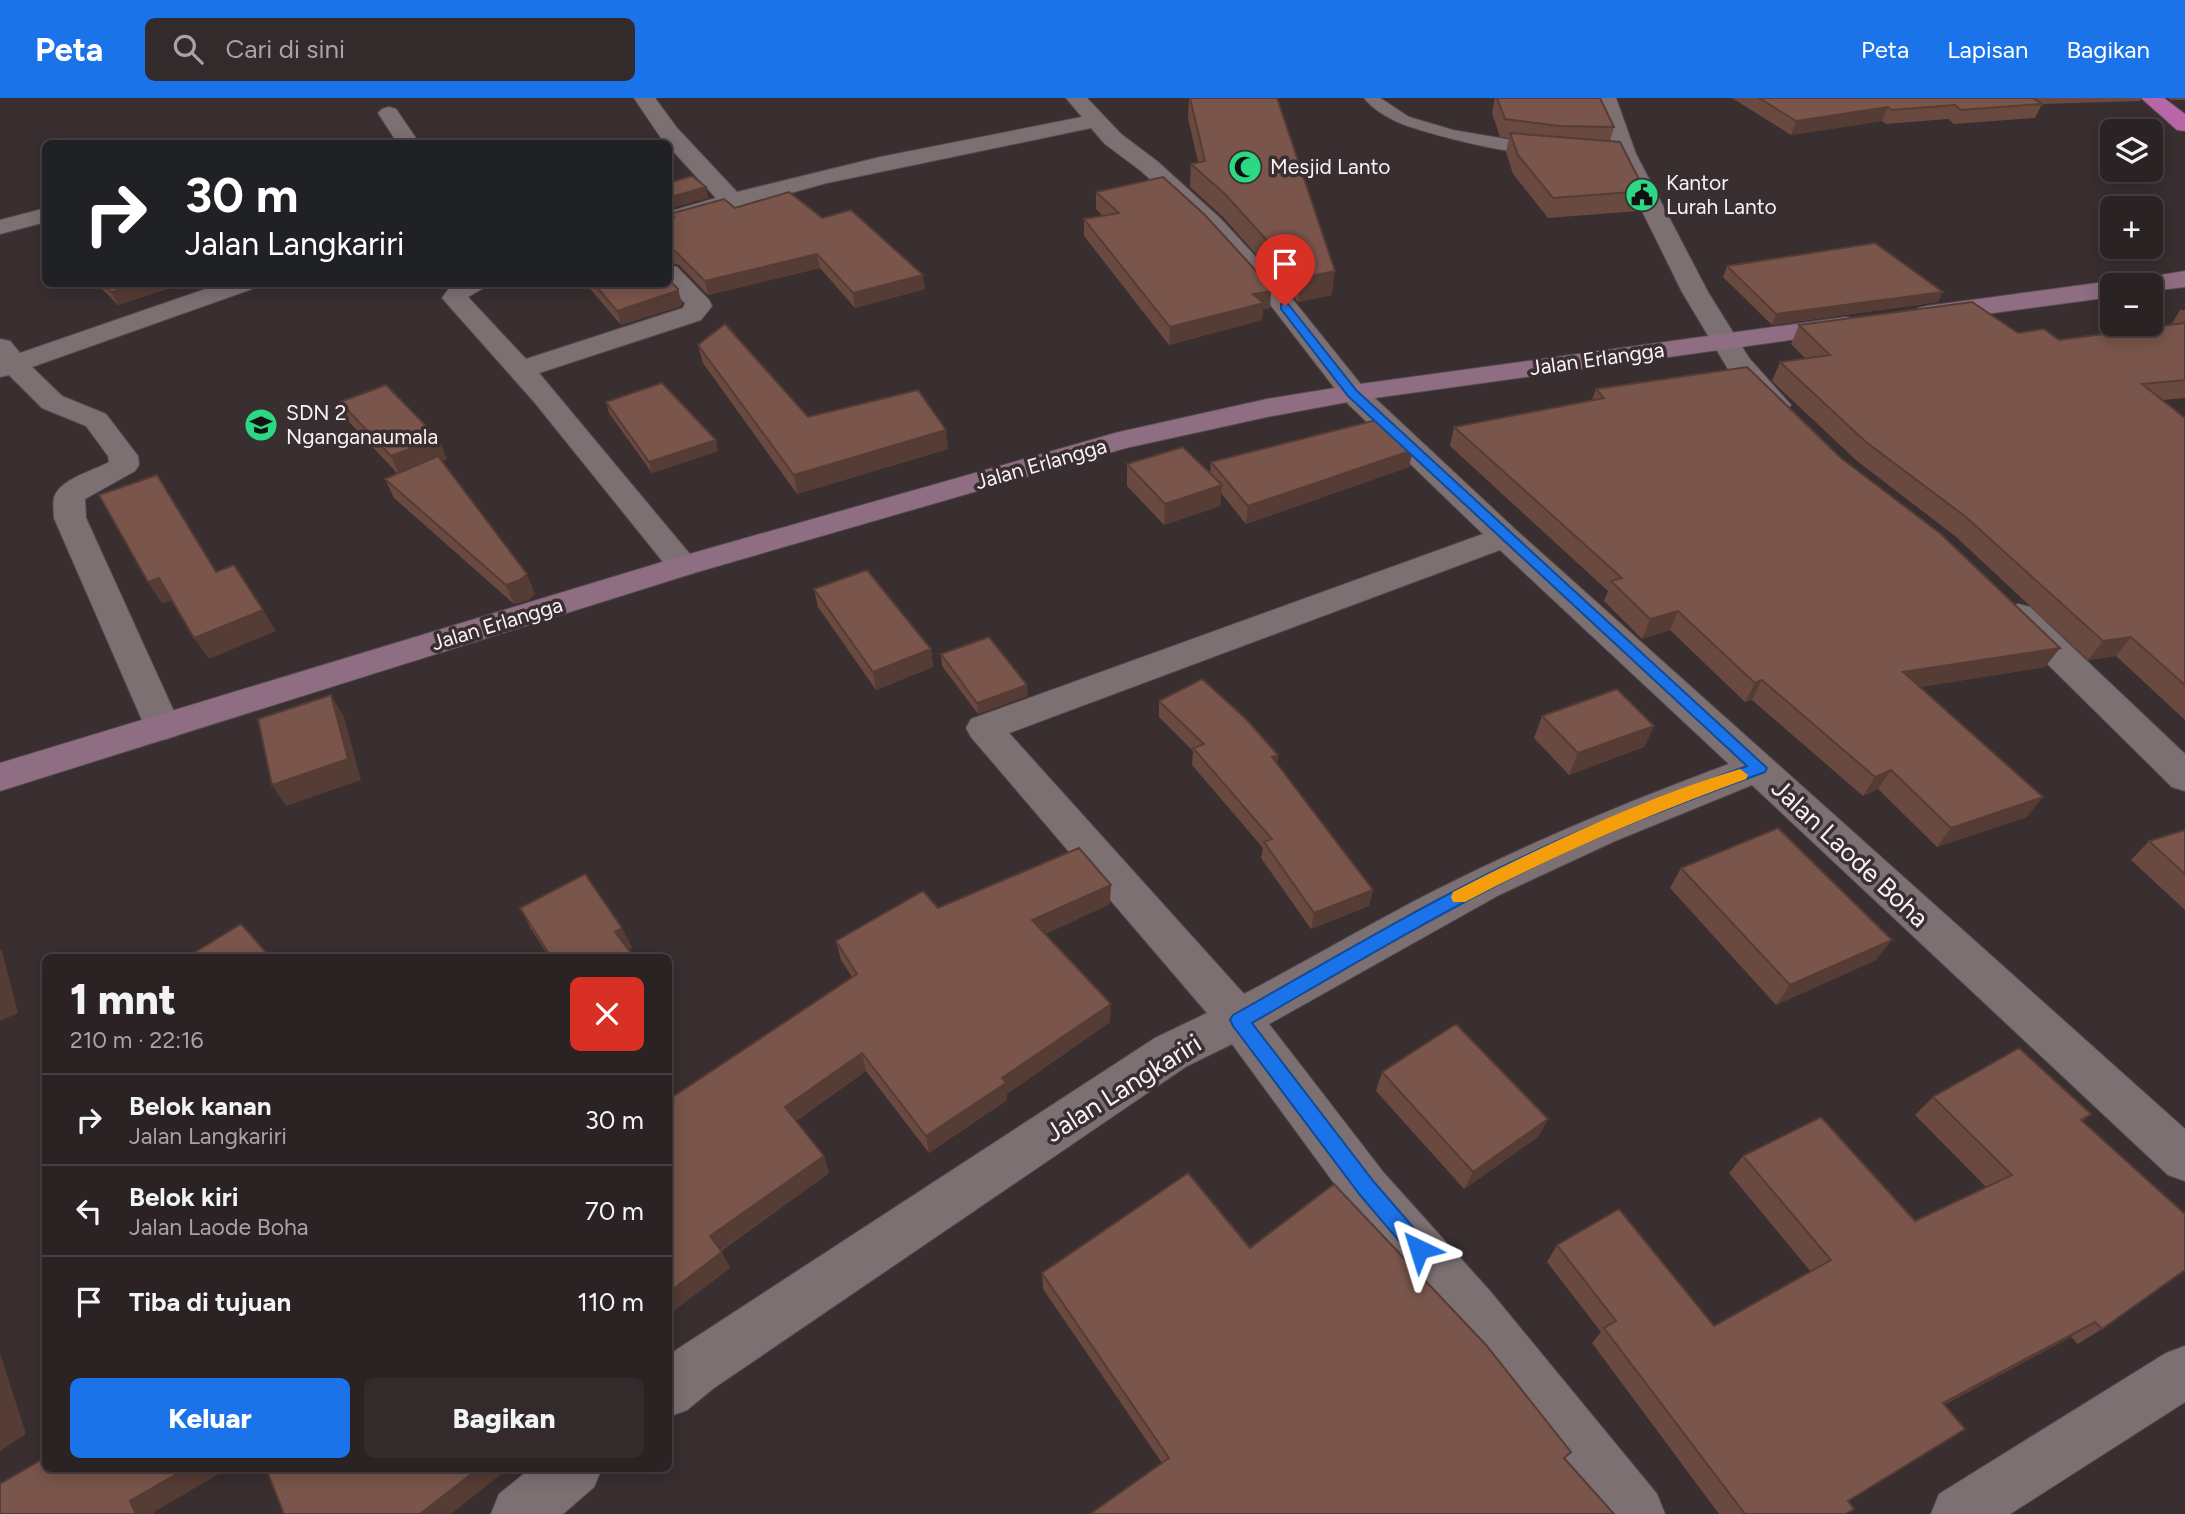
<!DOCTYPE html>
<html lang="id">
<meta charset="utf-8">
<style>
:root{--surface:#2b2224;--page:#332a2c;--text:#f1f3f6;--muted:#a6a4a6;--line:#473f41;--accent:#1a73e8}
body{margin:0;font-family:Figtree,sans-serif;background:var(--page);color:var(--text);height:100vh;display:flex;flex-direction:column;font-size:26px;white-space:nowrap}
*{box-sizing:border-box;margin:0}
p{font-size:23px;color:var(--muted)}
.icon{flex:none;width:38px;height:38px;fill:none;stroke:currentColor;stroke-width:2;stroke-linecap:round;stroke-linejoin:round}
.map{position:relative;flex:1;overflow:hidden}
.sheet{position:absolute;left:42px;top:856px;width:630px;height:518px;display:flex;flex-direction:column;background:var(--surface);border-radius:10px;box-shadow:0 4px 18px #0003,0 0 0 2px var(--line)}
.sheet>*{flex:none}
.top-card{position:absolute;left:42px;top:42px;width:630px;height:147px;border-radius:10px;box-shadow:0 4px 18px #0003,0 0 0 2px var(--line);background:#202124;color:#fff;overflow:hidden}
.controls{position:absolute;left:2100px;top:21px;display:grid;gap:14px}
.controls a{display:grid;place-items:center;width:63px;height:63px;border-radius:10px;background:var(--surface);box-shadow:0 4px 18px #0003,0 0 0 2px var(--line);font-size:35px}
.pin{position:absolute;display:grid;place-items:center;width:60px;height:60px;color:#fff;margin:-72px -30px;border-radius:50% 50% 50% 0;rotate:-45deg;box-shadow:0 0 7px #0007}
.pin .icon{rotate:45deg}
.me{position:absolute;width:77px;margin:-38px;rotate:319deg;stroke-linejoin:round;filter:drop-shadow(0 0 5px #0008)}
.turn{display:flex;align-items:center;gap:24px;height:147px;padding:0 28px;font-size:32px}
.turn .icon{width:91px;height:91px;stroke-width:2.5}
.turn b{display:block;font-size:49px;line-height:60px}
.round{display:grid;place-items:center;flex:none;width:74px;height:74px;border-radius:10px;background:var(--page)}
.overview{display:flex;align-items:center;justify-content:space-between;height:119px;padding:0 28px}
h1{font-size:42px;font-weight:800;line-height:52px}
.button{display:flex;gap:14px;margin-top:auto;padding:14px 28px}
.button a{flex:1;height:80px;border-radius:10px;background:var(--accent);color:#fff;font-size:28px;font-weight:800;line-height:80px;text-align:center}
.button a+a{background:var(--page);color:var(--text)}
ul{padding:0;list-style:none}
li{display:flex;align-items:center;gap:21px;height:91px;padding:0 28px;border-top:2px solid var(--line)}
li div{flex:1}
li b{display:block;font-size:26px}
li em{font-style:normal}
header{display:flex;align-items:center;gap:42px;box-sizing:border-box;height:98px;padding:0 35px;background:var(--accent);color:#fff}
header strong{font-size:33px}
nav{display:flex;gap:38px;margin-inline-start:auto;font-size:24px}
.search{width:490px;height:63px;background:var(--page);display:flex;align-items:center;gap:18px;box-sizing:border-box;padding:0 24px;border-radius:10px;color:var(--muted);font-size:26px}
.map>svg:first-child{display:block}
.lines{fill:none;stroke-linecap:round;stroke-linejoin:round}
.lane-casing{stroke:#544b4d;stroke-width:2}
.street-casing{stroke:#544b4d;stroke-width:2}
.secondary-casing{stroke:#544b4d;stroke-width:2}
.highway-casing{stroke:#544b4d;stroke-width:2}
.lane{fill:#7d7072;fill-rule:evenodd}
.street{fill:#7d7072;fill-rule:evenodd}
.secondary{fill:#8f6d82;fill-rule:evenodd}
.highway{fill:#b966a8;fill-rule:evenodd}
.wall{fill:#694940}
.shaded-wall{fill:#553c34}
.building{fill:#7a554b;stroke:#553c34;stroke-width:2}
.route{fill:#1a73e8;stroke:#114b97;stroke-width:2}
.slow{fill:#f59e0b}
.labels{text-anchor:middle;stroke-width:7;stroke-linejoin:round;paint-order:stroke}
.far-poi-label{font-size:21px;fill:#faf2f4;stroke:#392e30;text-anchor:start}
.far-street-label{font-size:21px;fill:#faf2f4;stroke:#392e30}
.street-label{font-size:26px;fill:#faf2f4;stroke:#392e30}
</style>
<header>
<strong>Peta</strong>
<div class="search"><svg class="icon" aria-label="search" viewBox="0 0 24 24"><circle cx="10" cy="10" r="6"/><path d="M15 15l6 6"/></svg>Cari di sini</div>
<nav><a>Peta</a><a>Lapisan</a><a>Bagikan</a></nav>
</header>
<div class="map">
<svg width="2185" height="1416" viewBox="0 0 2185 1416">
<rect width="100%" height="100%" fill="#392e30"/>
<g class="lines">
<defs>
<path id="lane" d="M1364,0h16l29,19 44,13 88,15 8,5c-14,13 -129,-18 -149,-27 -14,-6 -27,-14 -36,-25z"/>
<path id="street" d="M634,0h21l22,30 60,64 143,-35 202,-40 -16,-19h21l34,36 36,27 64,58 56,61 86,107 153,143 669,599v52l-17,-6 -416,-390 -137,56 -116,54 -230,129 115,149 106,118 167,203 8,20h-64l-147,-187 -104,-122 -118,-161 -45,22 -473,322 -27,22 -19,7v-60l8,-7 479,-312 52,-25 -236,-276 -5,-9 5,-9 512,-185 -140,-135 -84,-109 -54,-61 -64,-58 -36,-27 -14,-16 -264,55 -159,44v-15l48,-14 -55,-60zM1500,452l229,214c-100,37 -198,78 -293,126 -65,33 -127,70 -192,104l-235,-261z
M1596,0h20l20,56 72,138 41,66 42,47 -4,6 -10,3 -10,-3 -39,-42 -46,-77 -68,-138z
M389,9l7,2 24,35h-22l-20,-31 4,-4z
M46,110v14l-46,12v-14z
M668,167l9,2 32,33 3,6 -11,14 -162,53 155,186 5,7 -5,7 -11,3 -11,-3 -137,-170 -93,-105 10,-14h33l-3,5 -14,8 58,62 157,-51 2,-5 -20,-19h3z
M220,186h36l-4,5 -220,78 30,29 44,18 32,42 1,9 -4,6 -50,28 1,19 95,209 -5,9 -13,4 -13,-4 -5,-9 -91,-209c0,-7 -2,-17 1,-23 8,-17 38,-24 54,-33l-1,-6 -22,-30 -44,-18 -33,-33 -9,2v-38l10,2 10,12z
M2018,506l12,3 155,147v37l-13,-4 -166,-164 -5,-8 5,-8z
M2185,1248v56l-175,112h-79l8,-20 227,-141z
M531,1370h71l-8,19 -31,27h-72l8,-20z"/>
<path id="secondary" d="M2185,173v16l-34,4v-6h-25l4,-5z
M2112,183l10,4h-10v12l-185,25 -9,-2 -4,-6 4,-6 9,-2z
M1846,219l9,2 4,6 -4,6 -502,70 -86,16 -141,31 -432,125 -694,218v-28l672,-204 447,-127 148,-33 86,-14z"/>
<path id="highway" d="M2141,0h23l21,16v17l-8,-1z"/>
</defs>
<!-- lane casing -->
<use href="#lane" class="lane-casing"/>
<!-- street casing -->
<use href="#street" class="street-casing"/>
<!-- secondary casing -->
<use href="#secondary" class="secondary-casing"/>
<!-- highway casing -->
<use href="#highway" class="highway-casing"/>
<!-- lane -->
<use href="#lane" class="lane"/>
<!-- street -->
<use href="#street" class="street"/>
<!-- secondary -->
<use href="#secondary" class="secondary"/>
<!-- highway -->
<use href="#highway" class="highway"/>
</g>
<!-- wall -->
<path class="wall" d="M1189,0h88l55,197 -34,7 -75,-85 -33,-30 1,-23 7,-2 -10,-44z
M1495,0h105l14,29 -4,14 35,50 -6,20 -91,7 -35,-44 -7,-22 3,-14 -9,-1 -8,-24z
M1732,0h410l-2,3 -98,3 -7,14 -81,6 -6,-5 -62,5 -4,-3 -91,14z
M2168,0h17v2h-14z
M1096,94l175,99 -1,17 -7,1 -1,11 -93,25 -85,-109v-17l19,-3 -7,-7z
M735,110l87,10 103,71 -70,19 -35,-40 -112,27 -29,-30 -10,-3 -1,-43 3,-1 -1,-4z
M1727,168l211,36 -166,23 -49,-48z
M97,186h85l-64,21z
M586,186h82l10,5 4,15 -1,2 -60,19z
M2180,212h5v88l-23,2 23,18v302l-69,-64 -28,4 -133,-124 -98,-75 -85,-80 8,-19 26,-3 -15,-15 8,-19 219,8 41,7 112,-15z
M698,247l110,72 140,32 -151,45 -94,-131z
M1596,291l245,69 219,190 -15,19 -125,20 107,130 -90,30 -59,-58 -15,7 -111,-96 -7,2 -75,-72 -28,9 -38,-38 4,-10 -158,-145 4,-19 138,-27z
M340,304l98,36 9,21 -5,2 93,133 -7,6 -14,4 -120,-106 -9,-19 12,-6 -47,-50z
M606,304l112,49 -66,22 -43,-60z
M1413,352l-4,17 -163,57 -25,-31 -1,13 -56,19 -37,-39v-22l83,10 1,-12z
M814,491l117,60 2,18 -57,23 -58,-83z
M941,556l87,42 -50,18 -36,-48z
M1159,603l119,54 -1,8 96,127 -4,16 -58,23 -50,-71 2,-10 -71,-83 1,-14 -34,-34z
M1542,618l112,10 -10,21 -75,28 -35,-37z
M2185,732v80l-54,-50 18,-19z
M1681,770l195,92 -100,45 -106,-117z
M1110,806l-65,30 65,88 -103,72v6l-78,53 -63,-82 -70,50 28,35 5,17 -108,78 9,17 -62,47 184,-338 -11,-17 -5,-19 102,-33z
M520,810l102,20 10,20 -4,2 6,7h-85l-18,-28z
M1382,974l166,47 -10,18 -74,52 -88,-98z
M1933,999l158,17 -8,7 19,208 -24,15 -7,-7 -127,68 -96,96 -3,13h-126l-127,-171 9,-11 -54,-70 10,-17 157,81 97,-54 -82,-99 14,-17 172,65 71,-34 -71,-72z
M1250,1150l236,97 -324,118 -119,-174 -1,-16z"/>
<!-- shaded-wall -->
<path class="shaded-wall" d="M1888,9l-6,14 -91,14 5,-14z
M706,89l2,11 -40,11v-11z
M817,156l3,14 -112,27 -3,-14z
M1335,173l-3,24 -34,7 3,-24z
M923,177l2,14 -70,19 -2,-15z
M138,186h44l-64,21 -7,-13z
M678,191l4,15 -1,2 -60,19 -4,-14z
M1271,193l-1,17 -7,1 -1,11 -93,25 1,-18 83,-33z
M1943,194l-5,10 -166,23 4,-11z
M946,332l2,19 -151,45 -3,-19z
M438,340l9,21 -46,19 -10,-22z
M716,342l2,11 -66,22 -3,-11z
M1413,352l-4,17 -163,57 2,-18z
M1222,387l-2,21 -56,19 1,-21z
M527,476l8,20 -7,6 -14,4 -8,-19z
M159,480l15,21 -12,5 -14,-22z
M263,512l13,21 -67,28 -15,-21z
M1678,513l-8,19 -28,9 8,-20z
M2131,539l-15,19 -28,4 15,-19z
M2060,550l-15,19 -154,25 12,-20z
M931,551l2,18 -57,23 -3,-18z
M1762,582l-10,20 -7,2 10,-19z
M1027,587l1,11 -50,18 -1,-11z
M331,597l13,22 17,63 -75,26 -14,-21z
M1654,628l-10,21 -75,28 9,-22z
M1278,657l-2,16 -4,-14z
M1891,672l-13,19 -15,7 12,-19z
M2043,699l-16,20 -90,30 14,-19z
M1111,787l-1,19 -77,35 -1,-19z
M1373,792l-4,16 -58,23 3,-16z
M622,830l10,20 -8,4 -9,-20z
M1892,842l-16,20 -100,45 14,-20z
M0,851l2,2 16,62 -18,8z
M1111,906l-1,18 -103,72v6l-78,53 -3,-17 76,-58z
M668,909l7,15 -7,4z
M862,955l4,18 -75,53 -6,-17z
M1548,1021l-10,18 -74,52 9,-17z
M824,1058l5,17 -111,79 -8,-16z
M722,1154l8,16 -62,47v-22z
M2095,1224l-24,15 -149,79 21,-13z
M0,1255l26,81 -26,17z
M187,1370h42l-75,44 1,2h-19l-6,-13z
M479,1370h30l-58,46h-31z"/>
<!-- building -->
<path class="building" d="M1190,0h87l58,173 -34,7 -76,-84 -34,-30 14,-3z
M1497,0h103l14,29 -54,-1 -55,-7z
M1759,0h274l9,6 -81,6 -6,-5 -63,5 -4,-3 -92,14z
M1510,35l110,9 25,49 -92,7 -35,-43z
M692,78l14,11 -38,11v-15z
M1163,79l41,37 55,60 12,17 -18,3 11,9 -94,24 -86,-108 35,-6 -23,-21z
M789,94l33,26 29,-8 72,65 -70,18 -36,-39 -112,27 -30,-30 -7,-2v-30l6,-2 -4,-3 54,-15 11,9z
M1875,145l68,49 -167,22 -49,-48z
M668,181l10,10 -1,2 -60,20 -23,-27h74z
M102,186h36l-27,8z
M1972,204l46,31 26,-4 15,11 126,-17v57l-43,4 43,34v267l-54,-48 -28,4 -137,-124 -100,-75 -86,-80 50,-7 -31,-30z
M725,226l83,93 110,-27 28,40 -152,45 -96,-130z
M1747,269l94,91 100,76 119,114 -157,24 140,125 -92,31 -60,-58 -16,7 -113,-97 -7,3 -77,-72 -28,8 -39,-38 11,-3 -168,-151 150,-29 -8,-9z
M662,285l54,57 -67,22 -43,-60z
M386,287l52,53 -47,18 -51,-54z
M1380,321l33,31 -165,56 -37,-44z
M1183,349l39,38 -57,19 -38,-40z
M438,358l89,118 -7,6 -14,5 -121,-106z
M157,377l59,97 18,-7 29,45 -69,28 -35,-60 -11,4 -49,-87z
M867,472l64,79 -58,23 -59,-83z
M989,539l38,48 -50,18 -36,-49z
M1202,581l43,39 33,37 -6,2 101,133 -59,23 -50,-71 8,-3 -79,-91 11,-4 -45,-43z
M1617,591l37,37 -76,27 -36,-37z
M331,597l17,64 -76,26 -14,-66z
M1778,730l114,112 -102,45 -109,-117z
M2185,732v44l-36,-33z
M1079,750l32,37 -79,35 79,84 -109,74 4,5 -80,53 -64,-83 -77,54 39,49 -114,80 12,16 -54,41v-193l189,-126 -21,-33 87,-50 15,17z
M585,776l37,54 -7,4 19,25h-83l-31,-49z
M241,826l29,33h-83z
M1456,926l92,95 -75,53 -91,-100z
M2019,950l72,66 -10,6 104,94v56l-83,59 -7,-7 -152,81 22,26 -117,72 6,8 -9,5h-100l-141,-186 12,-7 -59,-76 62,-36 95,117 117,-66 -88,-104 78,-39 94,104 97,-46 -79,-78z
M1188,1075l62,75 84,-64 152,161 85,107 -7,6 50,56h-524l79,-56 -127,-185z
M46,1359v11h141l-57,33 6,13h-136v-30z
M266,1370h213l-59,46h-136z"/>
<!-- route -->
<path class="route" d="M1281,206h7l69,87 410,377 -2,4c-82,30 -164,61 -242,100 -93,46 -181,99 -271,151l122,159 52,60 4,7 -4,7 -7,3 -7,-3 -52,-61 -127,-169 -3,-6 3,-5c92,-52 184,-107 279,-153 76,-37 156,-67 235,-96l-399,-370 -67,-87z"/>
<!-- slow -->
<path class="slow" d="M1740,671l8,6 -2,4c-96,35 -190,75 -281,123h-12l-2,-5 2,-5c92,-47 188,-93 287,-123z"/>
<!-- icons -->
<defs>
<symbol id="mosque-disc" viewBox="-11 -11 22 22"><circle r="9.5" fill="#2bd884" stroke="#392e30"/><path d="M3.5-4.9A6 6 0 1 0 3.5 4.9A5 5 0 1 1 3.5-4.9Z" fill="#111"/></symbol>
<symbol id="civic-disc" viewBox="-11 -11 22 22"><circle r="9.5" fill="#2bd884" stroke="#392e30"/><path d="M-.6-6.5H3V-4.5H.6V-3L4-1V1h2V6H-6V1h2V-1L-.6-3ZM-1.2 2.5V6h2.4V2.5Z" fill="#111"/></symbol>
<symbol id="school-disc" viewBox="-11 -11 22 22"><circle r="9.5" fill="#2bd884" stroke="#392e30"/><path d="M0-5L7-2L0 1L-7-2ZM-4 1L0 2.5L4 1V4Q0 6-4 4Z" fill="#111"/></symbol>
</defs>
<g fill-rule="evenodd">
<use href="#mosque-disc" x="1226" y="50" width="38" height="38"/>
<use href="#civic-disc" x="1623" y="78" width="38" height="38"/>
<use href="#school-disc" x="242" y="308" width="38" height="38"/>
</g>
<g class="labels">
<!-- far-poi labels -->
<g class="far-poi-label">
<text x="1270" y="76">Mesjid Lanto</text>
<text x="1666" y="92">Kantor<tspan x="1666" dy="24">Lurah Lanto</tspan></text>
<text x="286" y="322">SDN 2<tspan x="286" dy="24">Nganganaumala</tspan></text>
</g>
<!-- far-street labels -->
<g class="far-street-label">
<text transform="translate(1597 261) rotate(-8)" y="7">Jalan Erlangga</text>
<text transform="translate(1041 366) rotate(-16)" y="7">Jalan Erlangga</text>
<text transform="translate(497 526) rotate(-17)" y="7">Jalan Erlangga</text>
</g>
<!-- street labels -->
<g class="street-label">
<text transform="translate(1850 755) rotate(43)" y="9">Jalan Laode Boha</text>
<text transform="translate(1123 990) rotate(-32)" y="9">Jalan Langkariri</text>
</g>
</g>
</svg>
<div class="controls">
<a><svg class="icon" aria-label="layers" viewBox="0 0 24 24"><path d="M12 4l9 5-9 5-9-5zM3 14l9 5 9-5"/></svg></a>
<a>+</a>
<a>−</a>
</div>
<div class="pin" style="left:1285px;top:208px;background:#d93025"><svg class="icon" aria-label="arrive" viewBox="0 0 24 24"><path d="M6 21V4h12l-3 4 3 4H6"/></svg></div>
<svg class="me" style="left:1419px;top:1151px" viewBox="-20 -20 40 40"><path d="M0-17L14 15 0 8-14 15z" fill="#1a73e8" stroke="#fff" stroke-width="4"/></svg>
<div class="top-card">
<div class="turn"><svg class="icon" aria-label="right" viewBox="0 0 24 24"><path d="M7 20v-9h11M14 6l5 5-5 5"/></svg><div><b>30 m</b>Jalan Langkariri</div></div>
</div>
<section class="sheet">
<div class="overview"><div><h1>1 mnt</h1><p>210 m · 22:16</p></div><a class="round" style="background:#d93025;color:#fff"><svg class="icon" aria-label="close" viewBox="0 0 24 24"><path d="M6 6l12 12M18 6L6 18"/></svg></a></div>
<ul>
<li><svg class="icon" aria-label="right" viewBox="0 0 24 24"><path d="M7 20v-9h11M14 6l5 5-5 5"/></svg><div><b>Belok kanan</b><p>Jalan Langkariri</p></div><em>30 m</em></li>
<li><svg class="icon" aria-label="left" viewBox="0 0 24 24"><path d="M17 20v-9H6M10 6l-5 5 5 5"/></svg><div><b>Belok kiri</b><p>Jalan Laode Boha</p></div><em>70 m</em></li>
<li><svg class="icon" aria-label="arrive" viewBox="0 0 24 24"><path d="M6 21V4h12l-3 4 3 4H6"/></svg><div><b>Tiba di tujuan</b></div><em>110 m</em></li>
</ul>
<div class="button"><a>Keluar</a><a>Bagikan</a></div>
</section>
</div>
